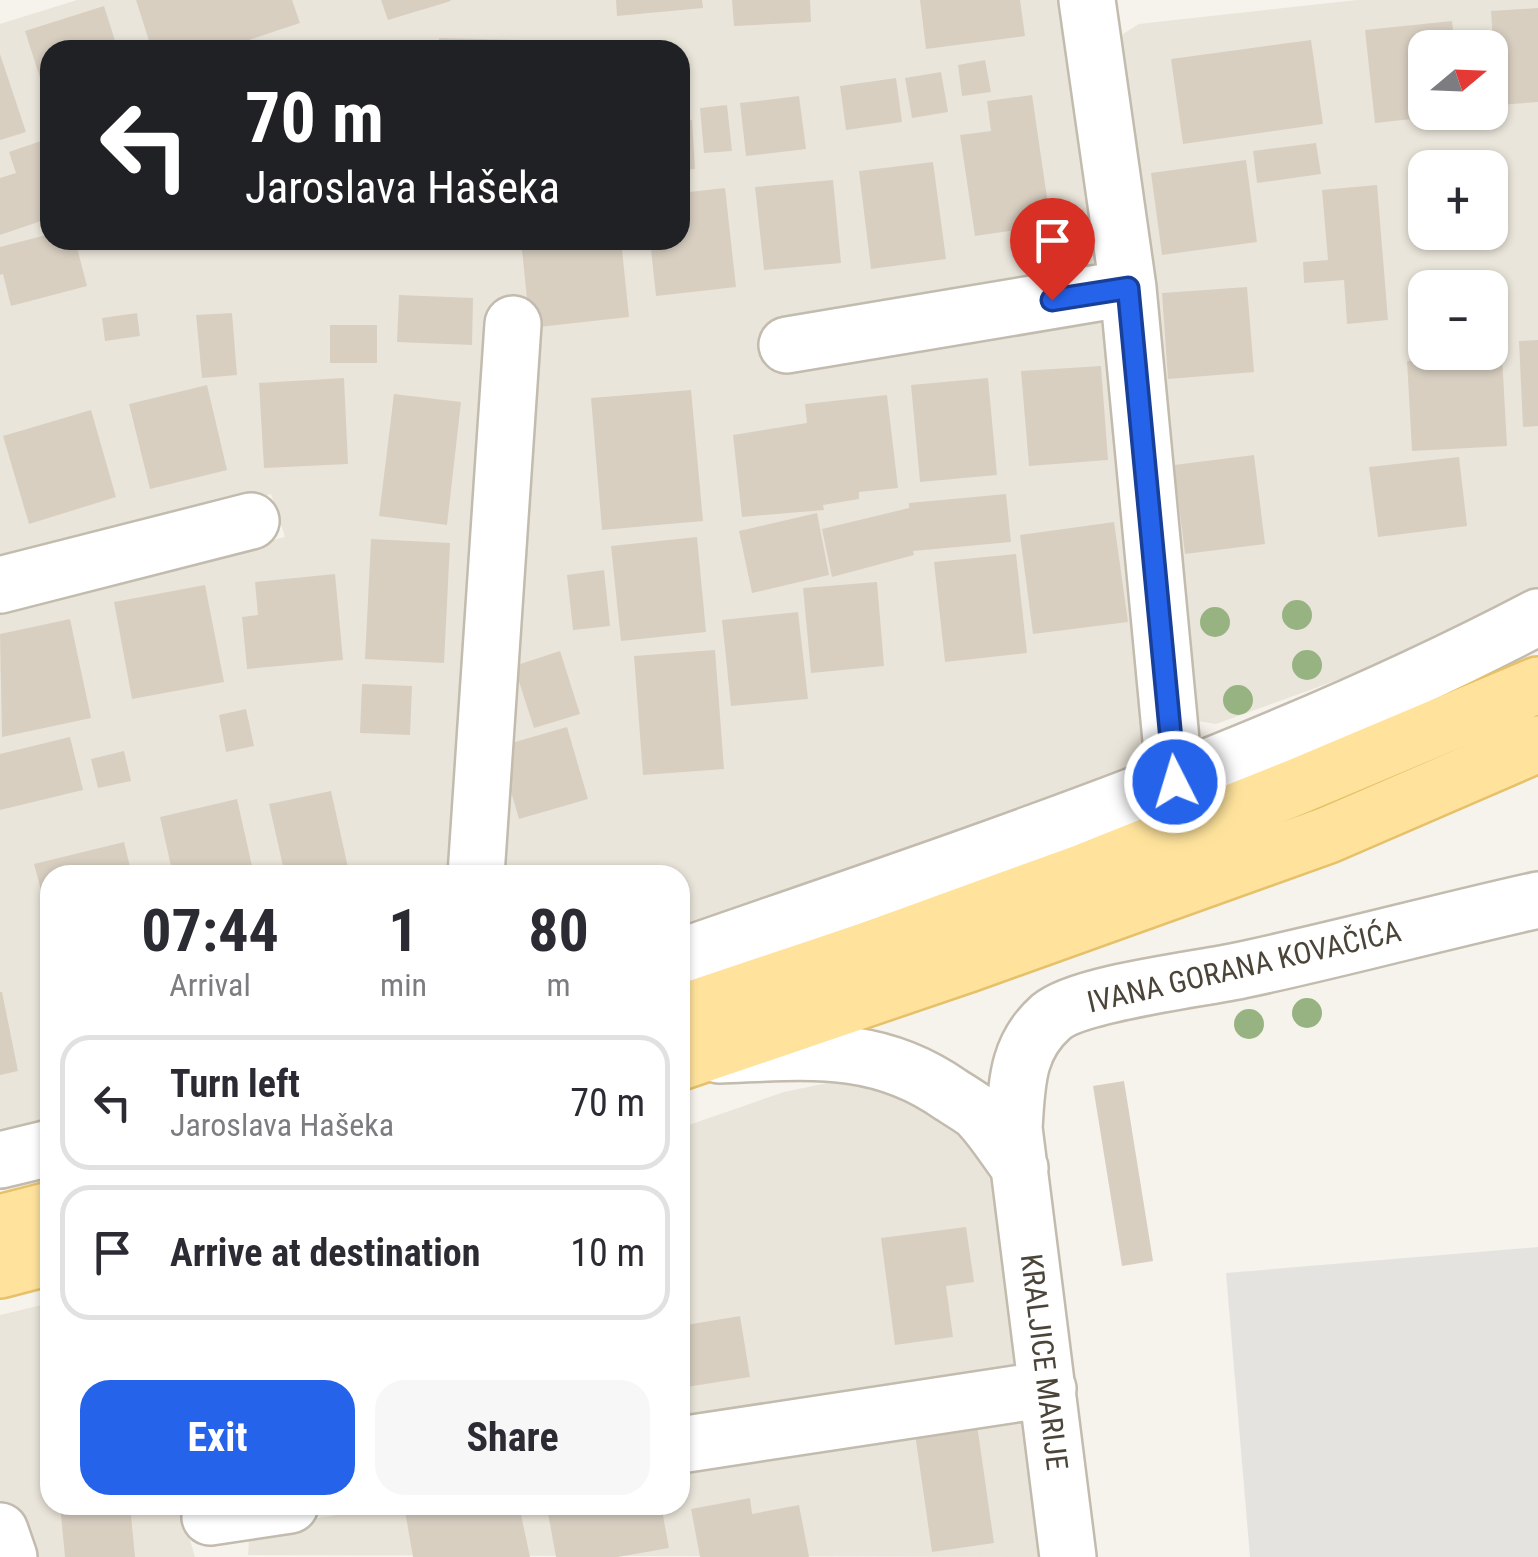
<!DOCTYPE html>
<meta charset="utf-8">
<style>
:root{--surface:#fff;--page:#f7f7f7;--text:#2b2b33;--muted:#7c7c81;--line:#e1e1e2;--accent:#2563eb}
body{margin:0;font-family:"Roboto Condensed",sans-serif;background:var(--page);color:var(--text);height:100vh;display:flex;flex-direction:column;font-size:38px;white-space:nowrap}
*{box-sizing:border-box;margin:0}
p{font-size:32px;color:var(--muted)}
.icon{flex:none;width:55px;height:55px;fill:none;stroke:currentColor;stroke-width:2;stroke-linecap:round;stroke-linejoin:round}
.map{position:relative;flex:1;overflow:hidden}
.details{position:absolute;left:40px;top:865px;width:650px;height:650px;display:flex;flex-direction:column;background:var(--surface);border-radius:30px;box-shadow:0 2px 8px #0004}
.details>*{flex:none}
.top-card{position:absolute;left:40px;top:40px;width:650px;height:210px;border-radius:30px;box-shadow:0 2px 8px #0004;background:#202124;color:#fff;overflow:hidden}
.needle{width:65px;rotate:71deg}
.tools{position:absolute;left:1408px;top:30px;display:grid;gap:20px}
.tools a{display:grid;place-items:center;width:100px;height:100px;border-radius:20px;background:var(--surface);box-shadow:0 2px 8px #0004;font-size:50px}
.pin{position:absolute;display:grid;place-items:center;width:85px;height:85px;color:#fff;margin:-102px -42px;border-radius:50% 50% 50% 0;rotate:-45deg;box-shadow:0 0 10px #0007}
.pin .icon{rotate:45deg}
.me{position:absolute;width:110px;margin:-55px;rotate:355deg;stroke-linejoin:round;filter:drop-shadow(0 0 8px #0008)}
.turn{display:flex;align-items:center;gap:35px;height:210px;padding:0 40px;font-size:45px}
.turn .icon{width:130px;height:130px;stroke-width:2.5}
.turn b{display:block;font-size:70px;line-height:85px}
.eta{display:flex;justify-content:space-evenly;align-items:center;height:170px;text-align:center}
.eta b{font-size:60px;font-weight:700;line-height:70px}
.action{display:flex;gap:20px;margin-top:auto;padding:20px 40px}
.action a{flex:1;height:115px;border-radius:30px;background:var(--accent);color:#fff;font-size:40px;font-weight:700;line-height:115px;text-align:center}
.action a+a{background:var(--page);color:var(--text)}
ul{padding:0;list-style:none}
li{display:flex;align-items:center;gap:30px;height:135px;margin:0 20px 15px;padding:0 20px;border:5px solid var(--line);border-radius:30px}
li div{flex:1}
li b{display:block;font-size:38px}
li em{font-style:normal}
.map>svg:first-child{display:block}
.residential{fill:#eae5da;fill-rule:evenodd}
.parking{fill:#e5e3e0}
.building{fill:#d8cfc1}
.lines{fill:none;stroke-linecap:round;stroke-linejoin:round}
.minor-casing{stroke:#c2bbae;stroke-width:60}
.primary-casing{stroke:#e6c16a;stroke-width:60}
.minor{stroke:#fff;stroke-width:55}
.primary{stroke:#ffe39c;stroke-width:55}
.tree{fill:#97b381}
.route-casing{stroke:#184099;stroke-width:25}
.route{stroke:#2563eb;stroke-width:18}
.labels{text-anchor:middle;stroke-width:9;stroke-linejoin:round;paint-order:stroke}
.street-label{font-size:30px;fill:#4b4439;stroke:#fff}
</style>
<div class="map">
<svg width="1538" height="1557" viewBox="0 0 1538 1557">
<rect width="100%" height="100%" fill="#f6f3ec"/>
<!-- residential -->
<path class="residential" d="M77,0h991l41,315 39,455 -468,174v-69h-630v259l-50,12v-539l285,-70 -14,-43 -271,70v-540zM50,50h630v190h-630z
M1357,0h181v593l-52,33 -270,98 -18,-3 -12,-14 -67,-657 4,-16 16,-10zM1425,48h65v64h-65zM1425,168h65v64h-65zM1425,288h65v64h-65z
M827,1083l73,7 55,35 37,34 37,206 -349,62v-299l104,-36z
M50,1303v202h130l15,52h-174l-21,-58v-184z
M1026,1414l15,143 -793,-2 1,-15 12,-12 134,-23h285v-50z"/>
<!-- parking -->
<path class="parking" d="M1538,1247v310h-288l-24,-284z"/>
<!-- building -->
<path class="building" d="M136,0h156l8,23 -81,27h-67z
M381,0h69l1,1 -63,19z
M616,0h86l1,8 -86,8z
M732,0h78l1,22 -77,4z
M920,0h100l5,36 -99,13z
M104,6l14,44h-68l-1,56 -24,-75z
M1538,8v94l-41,3 -6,-94z
M1452,21l3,27h-30v64h24v3l-74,8 -10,-93z
M439,38l84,2 -1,10h-83z
M1311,40l12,84 -140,20 -12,-85z
M0,54l26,78 -26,8z
M985,60l6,32 -29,4 -4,-31z
M941,72l7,40 -36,6 -7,-40z
M896,78l6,44 -56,8 -6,-44z
M1032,95l19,130 -76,11 -15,-101 31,-4 -4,-30z
M799,96l7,53 -60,7 -6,-53z
M727,105l5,46 -28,2 -4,-45z
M692,120l3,49 -15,1v-49z
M44,140l6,16v62l-50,17v-57l16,-5 -7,-21z
M1316,143l5,31 -64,9 -4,-32z
M1246,160l11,82 -95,13 -11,-82z
M933,162l13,97 -75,10 -12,-98z
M833,180l8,83 -77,7 -9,-83z
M1377,185l11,135 -41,4 -3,-44 -40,3 -1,-21 25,-2 -6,-70z
M725,188l11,99 -80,9 -6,-56h30v-47z
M50,234v6h25l12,46 -76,20 -8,-32 -3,1v-28z
M521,240h100l8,77 -99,11z
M1247,287l7,85 -86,7 -6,-86z
M399,295l74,3 -1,47 -75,-3z
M137,313l3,23 -35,5 -3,-23z
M232,313l5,62 -35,3 -6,-63z
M330,325h47v38h-47z
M1538,340v86l-15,1 -4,-86z
M1502,356l5,90 -95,5 -5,-90z
M1101,366l7,94 -79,6 -8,-95z
M344,378l4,86 -84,4 -5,-85z
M988,378l9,97 -77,7 -9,-97z
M207,385l20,85 -77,19 -21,-85z
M691,390l12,131 -101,9 -11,-132z
M394,394l67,8 -14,123 -68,-9z
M887,395l11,93 -39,4v7l-36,6 1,5 -82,7 -9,-82 74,-12 -2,-19z
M91,410l25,87 -87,27 -26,-88z
M1254,455l11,89 -80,10 -11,-89z
M1459,457l8,69 -89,11 -9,-70z
M1006,494l5,48 -98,9 1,4 -82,22 -10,-48 87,-21v-5z
M817,513l12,62 -77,18 -13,-62z
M1114,522l14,100 -95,12 -13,-99z
M697,537l9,95 -85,9 -10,-95z
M371,539l79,4 -6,120 -79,-4z
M1016,554l11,99 -82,9 -11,-100z
M604,570l6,56 -37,4 -6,-55z
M335,574l8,86 -96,9 -5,-52 16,-2 -3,-33z
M877,582l7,84 -73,7 -8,-85z
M205,585l19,97 -92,17 -18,-97z
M798,612l10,87 -77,7 -9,-86z
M70,619l21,99 -89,19 -2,-103z
M715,650l9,119 -81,6 -9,-119z
M560,651l20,63 -46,14 -20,-62z
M362,684l50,2 -2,49 -50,-2z
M246,709l8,37 -28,6 -7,-37z
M567,727l21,72 -69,20 -21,-72z
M70,737l13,53 -83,20v-56z
M124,751l7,30 -33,7 -7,-29z
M331,791l18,81 -13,3h-51l-16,-71z
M237,799l17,76h-81l-13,-58z
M124,842l8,33h-82v29l-5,1 -11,-41z
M0,992h2l16,79 -18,4z
M1124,1081l29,180 -31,5 -29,-180z
M966,1227l8,55 -28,4 7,51 -58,8 -14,-107z
M740,1316l10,61 -70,11v-62z
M977,1425l17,118 -62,9 -17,-118z
M750,1498l2,16 47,-9 10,52h-109l-9,-48z
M60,1505h70l5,52h-70z
M437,1505h36l1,7 45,-7 11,52h-117l-8,-46z
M562,1505h99l8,43 -51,9h-62l-9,-49z"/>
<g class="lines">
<defs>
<path id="minor" d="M1087,0l41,288 47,494
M787,345l341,-57
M0,585l251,-64
M476,875l37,-551
M680,957c291,-101 585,-197 858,-340
M719,1055c86,-3 157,-13 232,40 8,5 18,11 26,17 16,16 29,38 43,56
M0,1160l50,-12
M680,1445l368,-56
M210,1517l80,-12
M0,1531l9,26
M1068,1557l-54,-429c3,-43 2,-80 37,-111 28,-24 150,-38 191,-47 99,-21 197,-48 296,-70"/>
<path id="primary" d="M680,1013l185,-62 218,-79 213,-85 242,-102
M680,1062l288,-98 360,-129 210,-91
M0,1223l50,-13
M0,1270l50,-13"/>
</defs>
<!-- minor casing -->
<use href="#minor" class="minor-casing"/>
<!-- primary casing -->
<use href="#primary" class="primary-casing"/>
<!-- minor -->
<use href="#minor" class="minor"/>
<!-- primary -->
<use href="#primary" class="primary"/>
</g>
<!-- trees -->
<g class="tree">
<circle cx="1297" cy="615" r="15"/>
<circle cx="1215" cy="622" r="15"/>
<circle cx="1307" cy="665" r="15"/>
<circle cx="1238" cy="700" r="15"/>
<circle cx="1307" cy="1013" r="15"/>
<circle cx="1249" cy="1024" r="15"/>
</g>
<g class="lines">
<defs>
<path id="route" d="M1052,300l76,-12 47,494"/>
</defs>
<!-- route casing -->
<use href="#route" class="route-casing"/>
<!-- route -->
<use href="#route" class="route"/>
</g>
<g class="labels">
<!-- street labels -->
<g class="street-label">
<text transform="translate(1244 967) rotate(-13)" y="10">IVANA GORANA KOVAČIĆA</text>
<text transform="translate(1044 1362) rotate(83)" y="10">KRALJICE MARIJE</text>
</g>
</g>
</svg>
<div class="tools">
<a><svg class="needle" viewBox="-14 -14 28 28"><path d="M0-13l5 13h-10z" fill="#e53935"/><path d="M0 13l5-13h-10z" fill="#7c7c81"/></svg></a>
<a>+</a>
<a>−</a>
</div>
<div class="pin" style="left:1052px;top:300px;background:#d93025"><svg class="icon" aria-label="arrive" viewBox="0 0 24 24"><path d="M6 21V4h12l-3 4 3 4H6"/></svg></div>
<svg class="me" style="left:1175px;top:782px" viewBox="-20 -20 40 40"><circle r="17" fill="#2563eb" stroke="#fff" stroke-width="3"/><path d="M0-11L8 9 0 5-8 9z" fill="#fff"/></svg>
<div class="top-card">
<div class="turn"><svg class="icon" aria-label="left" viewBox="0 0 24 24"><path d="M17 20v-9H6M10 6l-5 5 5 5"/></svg><div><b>70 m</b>Jaroslava Hašeka</div></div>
</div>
<section class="details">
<div class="eta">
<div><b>07:44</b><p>Arrival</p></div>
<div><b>1</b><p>min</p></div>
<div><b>80</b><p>m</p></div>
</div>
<ul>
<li><svg class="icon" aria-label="left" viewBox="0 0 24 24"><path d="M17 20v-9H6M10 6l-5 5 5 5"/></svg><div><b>Turn left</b><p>Jaroslava Hašeka</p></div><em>70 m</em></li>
<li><svg class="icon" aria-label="arrive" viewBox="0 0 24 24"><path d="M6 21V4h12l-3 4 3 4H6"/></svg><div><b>Arrive at destination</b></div><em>10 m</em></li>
</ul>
<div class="action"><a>Exit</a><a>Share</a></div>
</section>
</div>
